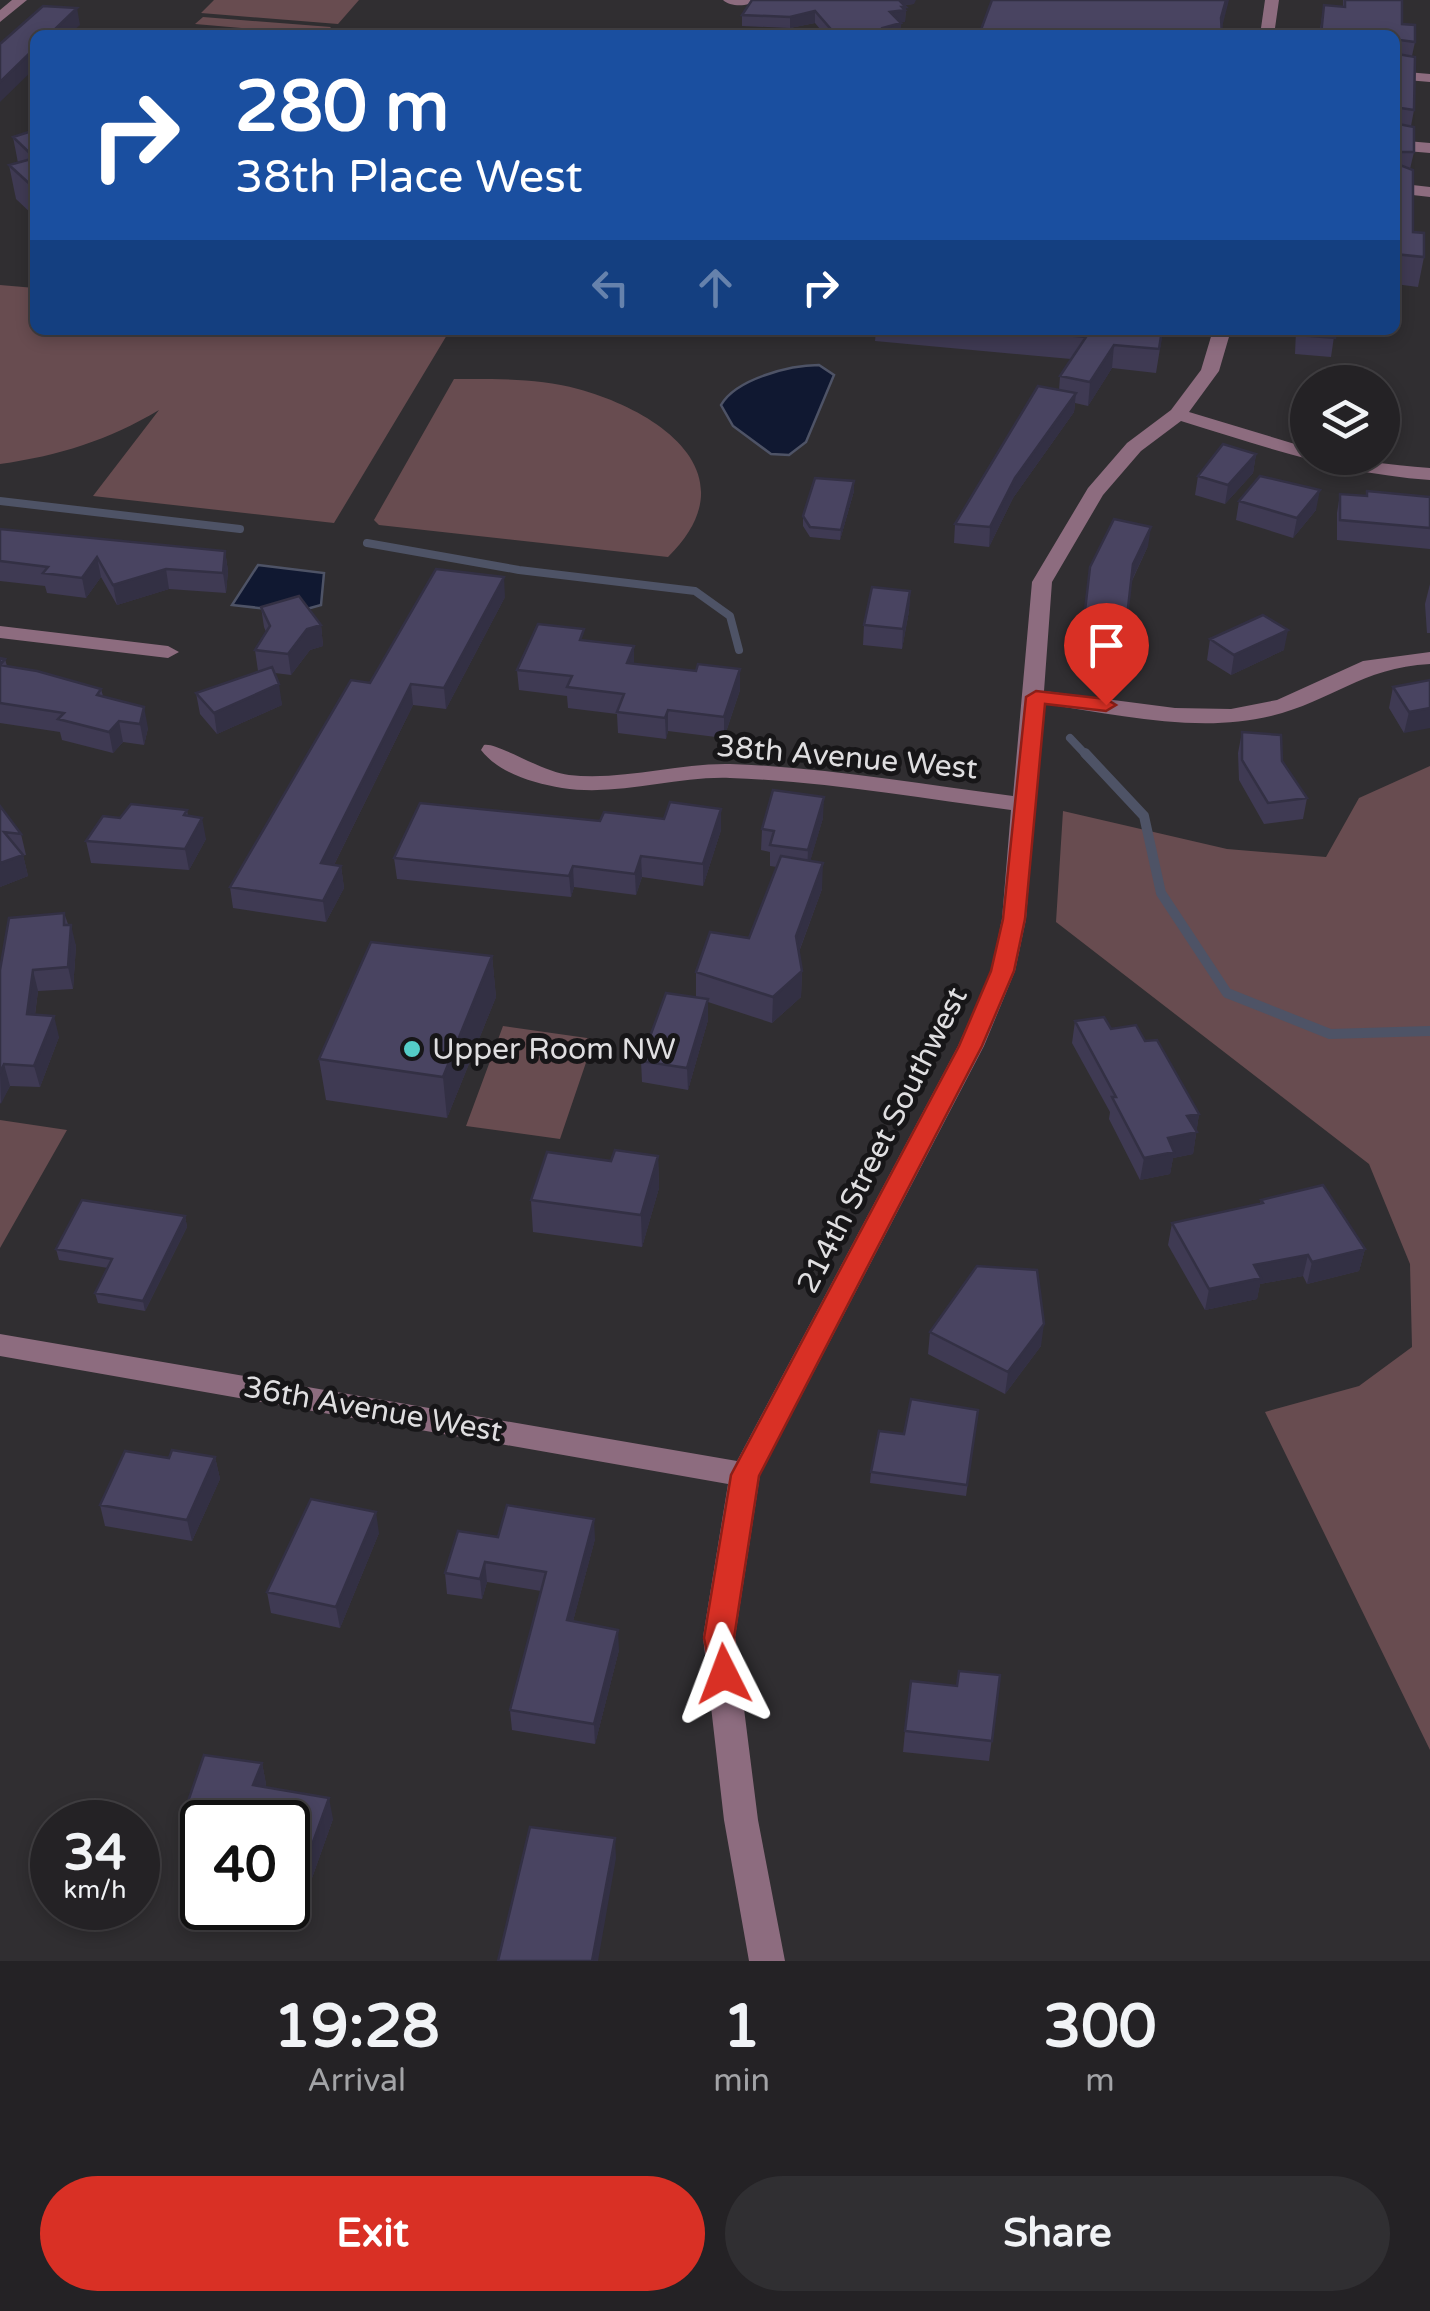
<!DOCTYPE html>
<style>
:root{--surface:#242225;--page:#302f32;--text:#f1f3f6;--muted:#a3a4a7;--line:#413f42;--accent:#d93025}
body{margin:0;font-family:"Varela Round",sans-serif;background:var(--page);color:var(--text);height:100vh;display:flex;flex-direction:column;font-size:38px;white-space:nowrap}
*{box-sizing:border-box;margin:0}
p{font-size:32px;color:var(--muted)}
.icon{flex:none;width:55px;height:55px;fill:none;stroke:currentColor;stroke-width:2;stroke-linecap:round;stroke-linejoin:round}
.map{position:relative;height:1961px;overflow:hidden}
.sheet{display:flex;flex-direction:column;background:var(--surface);flex:1}
.sheet>*{flex:none}
.hud{position:absolute;left:30px;top:30px;width:1370px;height:305px;border-radius:15px;box-shadow:0 5px 15px #0003,0 0 0 2px var(--line);background:#1a4fa0;color:#fff;overflow:hidden}
.fabs{position:absolute;left:1290px;top:365px;display:grid;gap:20px}
.fabs a{display:grid;place-items:center;width:110px;height:110px;border-radius:50%;background:var(--surface);box-shadow:0 5px 15px #0003,0 0 0 2px var(--line);font-size:50px}
.speed{position:absolute;left:30px;top:1800px;display:flex;gap:20px;font-size:50px;font-weight:700;text-align:center}
.speed>*{display:grid;place-content:center;width:130px;height:130px;border-radius:50%;background:var(--surface);box-shadow:0 5px 15px #0003,0 0 0 2px var(--line);line-height:1}
.speed small{font-size:25px;font-weight:400}
.speed .limit{border:5px solid #111;border-radius:15px;background:#fff;color:#111}
.pin{position:absolute;display:grid;place-items:center;width:85px;height:85px;color:#fff;margin:-102px -42px;border-radius:50% 50% 50% 0;rotate:-45deg;box-shadow:0 0 10px #0007}
.pin .icon{rotate:45deg}
.me{position:absolute;width:110px;margin:-55px;rotate:357deg;stroke-linejoin:round;filter:drop-shadow(0 0 8px #0008)}
.turn{display:flex;align-items:center;gap:35px;height:210px;padding:0 40px;font-size:45px}
.turn .icon{width:130px;height:130px;stroke-width:2.5}
.turn b{display:block;font-size:70px;line-height:85px}
.lanes{display:flex;align-items:center;height:95px;padding:0 40px;background:#0003;justify-content:center;gap:50px;direction:ltr}
.lanes .off{opacity:.35}
.eta{display:flex;justify-content:space-evenly;align-items:center;height:170px;text-align:center}
.eta b{font-size:60px;font-weight:800;line-height:70px}
.action{display:flex;gap:20px;margin-top:auto;padding:20px 40px}
.action a{flex:1;height:115px;border-radius:60px;background:var(--accent);color:#fff;font-size:40px;font-weight:800;line-height:115px;text-align:center}
.action a+a{background:var(--page);color:var(--text)}
.map>svg:first-child{display:block}
.green{fill:#684c50}
.water{fill:#101831;stroke:#4e5366;stroke-width:2.5}
.lines{fill:none;stroke-linecap:round;stroke-linejoin:round}
.stream-far1{stroke:#4e5366;stroke-width:8}
.stream{stroke:#4e5366;stroke-width:10}
.minor{fill:#8d6c7f;fill-rule:evenodd}
.wall{fill:#3f3a53}
.shaded-wall{fill:#333044}
.building{fill:#494461;stroke:#333044;stroke-width:2.5}
.route{fill:#d93025;stroke:#8d1f18;stroke-width:2.5}
.poi-dot{fill:#54cdc8;stroke:#171618;stroke-width:4}
.labels{text-anchor:middle;stroke-width:10;stroke-linejoin:round;paint-order:stroke}
.street-label{font-size:30px;fill:#dfdee0;stroke:#171618}
.poi-label{font-size:30px;fill:#dfdee0;stroke:#171618;text-anchor:start}
</style>
<div class="map">
<svg width="1430" height="1961" viewBox="0 0 1430 1961">
<rect width="100%" height="100%" fill="#302e31"/>
<!-- green -->
<path class="green" d="M214,0h145l-21,24 -137,-11z
M203,17l128,10 -7,8 -129,-11z
M0,285l35,3v42h415l-116,193 -241,-27 66,-86c-50,30 -101,46 -159,54z
M454,379c41,0 84,-1 124,10 81,22 174,85 90,168l-289,-32 -5,-5z
M1430,766v984l-165,-338 94,-26 53,-39 -2,-83 -41,-100 -313,-242 7,-111 164,38 99,8 33,-59z
M503,1026l91,13 -34,100 -94,-13z
M0,1120l67,10 -67,118z"/>
<!-- water -->
<path class="water" d="M819,365l15,10 -28,67 -17,13 -18,-1 -38,-28 -12,-21c15,-26 69,-40 98,-40z
M258,565l66,8 -3,32 -25,7 -64,-7z"/>
<g class="lines">
<!-- stream-far1 -->
<path class="stream-far1" d="M0,501l240,28
M367,543l152,27 176,21 35,25 9,34
M1070,738l17,18"/>
<!-- stream -->
<path class="stream" d="M1085,753l59,63 17,77 66,100 103,41 100,-3"/>
<!-- minor -->
<path class="minor" d="M12,0h15l-27,22v-12z
M723,0h33c-7,7 -26,7 -33,0z
M1265,0h14l-5,35h-14z
M1395,71l35,3v8l-35,-3z
M1395,140l35,3v10l-35,-3z
M1395,183l35,4v10l-35,-4z
M1213,330h18l-12,41 -30,41 119,36v10c41,0 81,7 122,10v12c-88,-6 -165,-33 -249,-59l-40,30 -38,44 -51,87 -8,109 131,17 56,1 46,-9 86,-39 67,-9v12c-70,4 -97,37 -159,52 -74,18 -154,-2 -228,-12l-17,215 -11,52 -31,75 -224,429 -25,162 23,183 27,141h-36l-25,-141 -21,-183 25,-153 -728,-128v-22l737,127 221,-415 33,-75 11,-52 9,-109c-93,-12 -187,-29 -281,-32 -56,-2 -112,19 -168,10 -29,-5 -62,-14 -81,-38l3,-5c13,-3 58,27 85,30 54,6 106,-12 161,-11 94,3 189,20 283,32l19,-214 56,-94 39,-45 44,-33 30,-40z
M0,626l168,20 11,6 -11,6 -168,-20z"/>
</g>
<!-- wall -->
<path class="wall" d="M914,0v4l-10,1 2,2 -1,15h-4v12l-3,1h-73l-10,-12 -25,5 -48,-2v-11z
M1343,0h59v24l13,18 -3,14 2,54 -3,16 3,26 -4,17 3,63 11,25 -6,30 -23,-3v-249h-76l5,-30 19,2z
M35,130v87l-19,-18 -7,-34 9,-2 -5,-26z
M876,330h287l-7,43 -44,-5 -24,38 -13,-3 -1,9 -61,86 -24,49 -35,-4 1,-19 104,-134 1,-14 11,-17 -196,-18z
M1296,330h39l-4,27 -36,-3z
M1256,454l-3,19 -28,31 -30,-9 3,-19z
M854,481v10l-14,49 -30,-3 -7,-11v-10z
M1367,491l63,6v52l-93,-9v-27l3,-19 26,2z
M1239,501l77,9 -23,28 -57,-18z
M0,529l225,22 3,20 -2,22 -57,-4 -52,16 -16,-28 -15,21 -39,-5 -2,-7 -45,-5z
M1148,546l-17,37 -9,80 -31,-3 1,-11 -12,-1 3,-20z
M1430,584v49h-3l-2,-29z
M910,591l-1,20 -7,38 -39,-4 1,-20z
M505,597l-59,112 -33,-4 -79,160 7,1 3,22 -18,34 -93,-14 -3,-21 140,-204z
M261,607l60,18 2,21 -13,4 -19,25 -16,-2 7,32 -65,29 -17,-20 -4,-21 64,-22h-2l-3,-21 11,-18 -2,-5z
M1210,639l74,11 -53,25 -24,-15z
M585,640l49,24 62,7 44,-2v21l-16,48 -56,-7 -2,8 -48,-6 -1,-19 -49,-6 -1,-12 -48,-6 -2,-20z
M0,658l5,1 2,7 94,23 2,7 45,32 -4,17 -21,-3 -10,11 -51,-13 -2,-8 -60,-9z
M1430,680l-26,53 -15,-25 4,-21z
M1242,732l40,29 25,37 -4,21 -39,5 -25,-44 -1,-27z
M0,806l21,28 5,21h-3l5,21 -28,11z
M721,809v21l-18,56 -61,-9 -6,18 -62,-8 -3,10 -174,-18 -3,-21 206,-37 64,-2z
M187,810l1,6 18,23 -17,31 -98,-7 -5,-22 34,-23z
M823,818l-13,43 12,28 -23,63 3,19 -1,26 -29,26 -64,-21v18l-20,70 -46,-8 -1,-21 55,-64v-25l53,-34 28,-71 -7,-1v-14l-9,-2 1,-21z
M64,913l12,33 -3,43 -35,2 -3,24 24,22 -19,50 -30,-1 -10,18v-134z
M492,956l4,41 -49,121 -121,-18 -7,-41z
M1075,1021l36,8 34,12 54,73 -6,40 -20,4 -3,16 -30,6 -31,-61 1,-7 -38,-69z
M658,1156l1,32 -17,59 -109,-15 -2,-32 80,-39z
M1261,1200l104,49 -6,22 -52,13 -4,-8 -43,8 -3,15 -52,11 -37,-65 4,-22 88,-19z
M185,1216l2,11 -42,84 -47,-8 -3,-10 13,-25 -49,-8 -3,-11z
M930,1332l111,14 -36,48 -77,-40z
M978,1410l-12,86 -96,-13 1,-11 33,-38z
M215,1457l5,22 -28,62 -87,-15 -5,-21 69,-47z
M379,1533l-39,95 -69,-15 -4,-21z
M498,1537l97,2 -22,82 46,29 -24,94 -83,-14 -2,-20 31,-119 -54,-9 -5,17 -35,-5 -2,-21z
M1000,1675l-11,86 -86,-9 2,-21 52,-45z
M262,1763l4,21 -1,3 68,32 -32,90 -13,-2v-85h-86v69l-14,-3 -6,-20 12,-31 -5,-1 -6,-20z"/>
<!-- shaded-wall -->
<path class="shaded-wall" d="M893,0h23l-2,4 -21,2z
M1226,0h3l-9,35 1,-17z
M902,7h4l-1,15 -15,2v-12z
M77,8l3,17 -11,10h-20z
M815,11v12l-25,5v-11z
M901,23v11l-18,1v-7z
M35,48v20l-35,34v-20z
M1114,345l-2,23 -24,38 2,-24z
M1076,393l-2,19 -61,86 -24,49 1,-20 25,-49z
M1256,454l-3,19 -28,31 3,-19z
M854,481v10l-14,49 1,-10z
M1320,490l-4,20 -23,28 4,-20z
M1151,527l-3,19 -18,38 3,-20z
M225,551l3,20 -2,22 -3,-20z
M97,557l4,20 -15,21 -4,-20z
M166,569l3,20 -52,16 -4,-20z
M504,577l1,20 -59,112 -2,-21z
M910,591l-1,20 -7,38 1,-20z
M321,625l2,21 -13,4 -19,25 -3,-21 19,-25z
M1288,630l-4,20 -53,25 3,-20z
M634,646v21l-7,-4z
M740,669v21l-16,48v-21z
M279,684l3,21 -65,29 -3,-21z
M411,684l2,21 -89,180 -3,-22z
M144,707l4,21 -4,17 -4,-21z
M1430,708v20l-26,5 5,-21z
M668,710v21l-2,8 -1,-21z
M119,721l4,21 -10,11 -4,-21z
M824,797l-1,21 -16,54 1,-22z
M721,809v21l-18,56v-22z
M202,818l4,21 -17,31 -4,-21z
M23,855l5,21 -28,11v-24z
M641,856l1,21 -6,18 -1,-21z
M823,863l-1,26 -27,73 1,-26z
M341,866l3,22 -18,34 -3,-21z
M573,866l1,21 -3,10 -2,-21z
M71,925l5,21 -3,43 -5,-22z
M492,956l4,41 -49,121 -4,-41z
M33,970l5,21 -6,45 -5,-22z
M802,971l-1,26 -29,26 1,-26z
M708,999v21l-20,70 -1,-22z
M54,1016l5,21 -19,50 -6,-21z
M4,1064l6,22 -9,18 -1,-31z
M1199,1114l-6,40 -20,4 -3,16 -30,6 4,-22 24,-20 19,-22z
M658,1156l1,32 -17,59 -1,-32z
M185,1216l2,11 -42,84 -2,-10z
M1365,1249l-6,22 -52,13 5,-22z
M1308,1255l-5,21 -43,8 -3,15 -52,11 4,-21 45,-24z
M1044,1324l-3,22 -36,48 3,-22z
M215,1457l5,22 -28,62 -5,-21z
M376,1512l3,21 -39,95 -4,-21z
M594,1519l1,20 -27,101 -1,-20z
M485,1562l2,20 -5,17 -2,-20z
M618,1630l1,20 -24,94 -1,-20z
M262,1763l4,21 -8,21 -5,-20z
M329,1798l4,21 -32,90 -5,-20z
M615,1838l1,20 -18,103h-6z"/>
<!-- building -->
<path class="building" d="M752,0h147l7,7h-4l3,3 -15,2 11,11 -18,5 7,7h-54l-21,-24 -25,6 -48,-2z
M992,0h234l-5,18 1,17h-243z
M1345,0h57v24l13,1v17l-15,-2 -4,4 1,10 18,3 -1,53 -13,-2 -5,4 2,12 16,3v25h-16l-1,12 16,6v62l11,1v24l-29,-3v-219h-74l3,-30 21,2z
M43,6l34,2 -28,27h-14v13l-35,34v-38z
M35,130v28l-22,-21z
M35,158v27l-3,1 -23,-21z
M1014,330h148l-3,19 -45,-4 -24,37 -30,-6 26,-39z
M1298,330h37v8l-37,-3z
M1038,386l38,7 -61,85 -25,49 -35,-3z
M1223,444l33,10 -28,31 -30,-9z
M1260,476l60,14 -23,28 -58,-17z
M815,478l39,3 -13,49 -31,-3 -7,-11z
M1367,491l63,6v31l-90,-8v-26l27,2z
M1114,519l37,8 -18,37 -9,79 -30,-3 1,-11 -12,-1 7,-61z
M0,529l225,22 -2,22 -57,-4 -53,16 -16,-28 -15,21 -39,-5 5,-6 -48,-6z
M436,569l68,8 -60,111 -33,-4 -90,179 20,3 -18,35 -93,-14 121,-207 19,3z
M872,587l38,4 -7,38 -39,-4z
M299,596l22,29 -14,4 -19,25 -33,-4 15,-24 -9,-19z
M1263,615l25,15 -54,25 -24,-16z
M538,624l46,5 -4,11 54,6 -7,17 69,8 2,-7 42,5 -16,48 -56,-7 -3,8 -48,-6 7,-18 -57,-7 5,-11 -55,-6z
M0,658l5,1 -5,6 37,6 64,18 -4,6 47,12 -4,17 -21,-3 -10,11 -51,-13 6,-6 -64,-10z
M272,667l7,17 -65,29 -18,-20z
M1430,680v28l-21,4 -16,-25z
M1242,732l39,3 1,26 25,37 -39,5 -26,-43z
M773,790l51,7 -16,53 -38,-5 4,-14 -12,-2z
M670,802l51,7 -18,55 -62,-8 -6,18 -62,-8 -4,10 -175,-18 26,-55 180,18 4,-9 60,7z
M131,804l56,6 -3,5 18,3 -17,31 -99,-8 17,-25 17,2z
M0,806l21,28 -17,-2 19,23 -23,8z
M781,856l42,7 -27,73 6,35 -29,26 -77,-25 14,-40 39,6z
M64,913v12h7l-3,42 -35,3 -6,44 27,2 -20,50 -30,-2 -4,9v-103l9,-52z
M371,942l121,14 -49,121 -124,-18z
M666,993l42,6 -21,69 -46,-7z
M1104,1017l7,12 25,-4 9,16 12,-1 42,74 -12,2 10,16 -29,6 6,14 -30,6 -32,-61h4l-41,-76z
M615,1150l43,6 -17,59 -110,-15 16,-48 64,9z
M1323,1185l42,64 -53,13 -4,-7 -54,10 7,13 -52,11 -37,-66 91,-20 -2,-3z
M82,1200l103,16 -42,85 -48,-8 17,-34 -56,-10z
M977,1266l60,4 7,54 -36,48 -78,-40z
M911,1399l67,11 -11,75 -96,-13 8,-41 25,3z
M172,1450l43,7 -28,63 -87,-15 25,-54 44,7z
M311,1499l65,13 -40,95 -69,-15z
M507,1505l87,14 -27,101 51,10 -24,94 -84,-14 36,-138 -61,-10 -5,17 -35,-6 13,-42 40,6z
M959,1671l41,4 -8,66 -87,-10 6,-50 46,5z
M204,1755l58,8 -9,22 76,13 -33,91 -8,-1v-66h-86v50l-20,-4 19,-49 -18,-3z
M530,1827l85,11 -23,123h-94z"/>
<!-- route -->
<path class="route" d="M1036,691l70,8 10,6 -10,6 -61,-7 -20,215 -11,52 -32,75 -223,430 -25,162 4,36 -4,9 -10,4 -11,-4 -9,-45 27,-163 228,-429 32,-75 12,-52 23,-222z"/>
<!-- markers -->
<circle class="poi-dot" cx="412" cy="1049" r="10"/>
<g class="labels">
<!-- street labels -->
<g class="street-label">
<text transform="translate(847 757) rotate(5)" y="10">38th Avenue West</text>
<text transform="translate(882 1140) rotate(-63)" y="10">214th Street Southwest</text>
<text transform="translate(373 1409) rotate(10)" y="10">36th Avenue West</text>
</g>
<!-- poi labels -->
<g class="poi-label">
<text x="432" y="1059">Upper Room NW</text>
</g>
</g>
</svg>
<div class="fabs">
<a><svg class="icon" aria-label="layers" viewBox="0 0 24 24"><path d="M12 4l9 5-9 5-9-5zM3 14l9 5 9-5"/></svg></a>
</div>
<div class="speed"><div>34<small>km/h</small></div><div class="limit">40</div></div>
<div class="pin" style="left:1106px;top:705px;background:#d93025"><svg class="icon" aria-label="arrive" viewBox="0 0 24 24"><path d="M6 21V4h12l-3 4 3 4H6"/></svg></div>
<svg class="me" style="left:724px;top:1674px" viewBox="-20 -20 40 40"><path d="M0-17L14 15 0 8-14 15z" fill="#d93025" stroke="#fff" stroke-width="4"/></svg>
<div class="hud">
<div class="turn"><svg class="icon" aria-label="right" viewBox="0 0 24 24"><path d="M7 20v-9h11M14 6l5 5-5 5"/></svg><div><b>280 m</b>38th Place West</div></div>
<div class="lanes"><svg class="icon off" aria-label="left" viewBox="0 0 24 24"><path d="M17 20v-9H6M10 6l-5 5 5 5"/></svg><svg class="icon off" aria-label="ahead" viewBox="0 0 24 24"><path d="M12 20V5M6 11l6-6 6 6"/></svg><svg class="icon" aria-label="right" viewBox="0 0 24 24"><path d="M7 20v-9h11M14 6l5 5-5 5"/></svg></div>
</div>
</div>
<section class="sheet">
<div class="eta">
<div><b>19:28</b><p>Arrival</p></div>
<div><b>1</b><p>min</p></div>
<div><b>300</b><p>m</p></div>
</div>
<div class="action"><a>Exit</a><a>Share</a></div>
</section>
